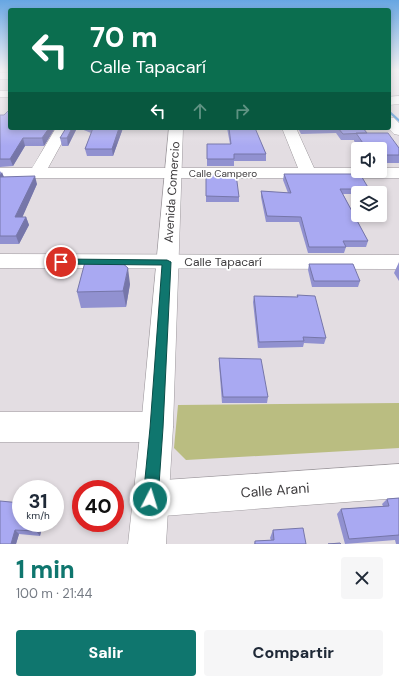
<!DOCTYPE html>
<html lang="es">
<meta charset="utf-8">
<style>
:root{--surface:#fff;--page:#f6f6f7;--text:#1f2937;--muted:#747a83;--accent:#0f766e}
body{margin:0;font-family:"DM Sans",sans-serif;background:var(--page);color:var(--text);height:100vh;display:flex;flex-direction:column;font-size:15px;white-space:nowrap}
*{box-sizing:border-box;margin:0}
p{font-size:13px;color:var(--muted)}
.icon{flex:none;width:22px;height:22px;fill:none;stroke:currentColor;stroke-width:2;stroke-linecap:round;stroke-linejoin:round}
.map{position:relative;height:544px;overflow:hidden}
.panel{display:flex;flex-direction:column;background:var(--surface);flex:1}
.panel>*{flex:none}
.guide{position:absolute;left:8px;top:8px;width:383px;height:122px;border-radius:4px;box-shadow:0 2px 6px #0003;background:#0b6e4f;color:#fff;overflow:hidden}
.controls{position:absolute;left:351px;top:142px;display:grid;gap:8px}
.controls a{display:grid;place-items:center;width:36px;height:36px;border-radius:4px;background:var(--surface);box-shadow:0 2px 6px #0003;font-size:20px}
.speed{position:absolute;left:12px;top:480px;display:flex;gap:8px;font-size:20px;font-weight:700;text-align:center}
.speed>*{display:grid;place-content:center;width:52px;height:52px;border-radius:50%;background:var(--surface);box-shadow:0 2px 6px #0003;line-height:1}
.speed small{font-size:10px;font-weight:400}
.speed .limit{border:6px solid #d22;background:#fff;color:#111}
.pin{position:absolute;display:grid;place-items:center;width:34px;height:34px;color:#fff;margin:-17px;border:2px solid #fff;border-radius:50%;box-shadow:0 1px 4px #0007}
.me{position:absolute;width:44px;margin:-22px;rotate:5deg;stroke-linejoin:round;filter:drop-shadow(0 0 3px #0008)}
.turn{display:flex;align-items:center;gap:14px;height:84px;padding:0 16px;font-size:18px}
.turn .icon{width:52px;height:52px;stroke-width:2.5}
.turn b{display:block;font-size:28px;line-height:34px}
.lanes{display:flex;align-items:center;height:38px;padding:0 16px;background:#0003;justify-content:center;gap:20px;direction:ltr}
.lanes .off{opacity:.35}
.round{display:grid;place-items:center;flex:none;width:42px;height:42px;border-radius:4px;background:var(--page)}
.summary{display:flex;align-items:center;justify-content:space-between;height:68px;padding:0 16px}
h1{font-size:24px;font-weight:800;line-height:30px;color:var(--accent)}
.button{display:flex;gap:8px;margin-top:auto;padding:8px 16px}
.button a{flex:1;height:46px;border-radius:4px;background:var(--accent);color:#fff;font-size:16px;font-weight:800;line-height:46px;text-align:center}
.button a+a{background:var(--page);color:var(--text)}
.map>svg:first-child{display:block}
.green{fill:#babd81}
.lines{fill:none;stroke-linecap:round;stroke-linejoin:round}
.stream{fill:#4791d8;fill-rule:evenodd}
.minor-casing{stroke:#9c979c;stroke-width:1}
.tertiary-casing{stroke:#9c979c;stroke-width:1}
.minor{fill:#fff;fill-rule:evenodd}
.tertiary{fill:#fff;fill-rule:evenodd}
.wall{fill:#9191d0}
.shaded-wall{fill:#7676a9}
.building{fill:#a9a9f2;stroke:#7676a9}
.route{fill:#0f766e;stroke:#0a4d48}
.labels{text-anchor:middle;stroke-width:3.5;stroke-linejoin:round;paint-order:stroke}
.far-street-label{font-size:10px;fill:#3e3c3e;stroke:#fff}
.street-label{font-size:12px;fill:#3e3c3e;stroke:#fff}
.near-street-label{font-size:14px;fill:#3e3c3e;stroke:#fff}
</style>
<div class="map">
<svg width="399" height="544" viewBox="0 0 399 544">
<rect width="100%" height="100%" fill="#e3dde2"/>
<!-- green -->
<path class="green" d="M399,403v45l-213,12 -12,-12 4,-43z"/>
<g class="lines">
<!-- stream -->
<path class="stream" d="M389,110l10,9v3l-10,-9z"/>
<defs>
<path id="minor" d="M0,73h10v6h-10z
M0,91h10v6h-10z
M399,96v8l-10,1v-8z
M389,117l5,1 5,5v12l-5,-1 -6,-6z
M56,128h14l-22,40h250l-16,-40h14l18,40h44v3h22v-3h19v10h-399v-10h32z
M0,254l399,1v14l-399,-1z
M0,412h157l11,5 5,10 -5,10 -11,5h-157z
M399,464v34l-249,19 -13,-5 -5,-13 5,-13 13,-5z"/>
<path id="tertiary" d="M169,128h14l-10,299 -7,117h-38l13,-117z"/>
</defs>
<!-- minor casing -->
<use href="#minor" class="minor-casing"/>
<!-- tertiary casing -->
<use href="#tertiary" class="tertiary-casing"/>
<!-- minor -->
<use href="#minor" class="minor"/>
<!-- tertiary -->
<use href="#tertiary" class="tertiary"/>
</g>
<!-- wall -->
<path class="wall" d="M0,115l55,13 -11,18h-19l-12,20 -13,1z
M66,128h11l-9,18h-6l-2,-8z
M79,128h44l-10,28h-26l-2,-7 6,-16z
M227,128h28l11,26v7h-32v5h-27v-22h23z
M298,128h65l4,5 32,15v15h-19v-14h-20l-6,-8v-1h-13l-5,-7 -35,1z
M0,171l4,6 33,7 -15,33h4l3,8 -10,19h-19z
M206,174l33,23v5h-33z
M284,174l85,15 -1,4h-10v1h-15l25,47 -2,6h-20l-2,6h-36l-9,-31h-33l-5,-25v-6l27,2 -5,-13z
M399,262v19l-5,-8z
M309,264l51,17 -2,6h-46l-4,-17z
M130,284l-4,23 -45,1 -4,-16z
M297,295l29,43 -2,6 -20,-1 -1,4 -45,1 -5,-46 1,-6 43,1z
M219,358l49,39 -1,6h-45l-3,-39z
M399,498v46h-3l-1,-4 -50,4 -8,-30 4,-5 42,-3 -1,-2 5,-5z
M0,501l43,22 -3,13 -21,-2 -3,10h-16z
M273,530l33,14h-52l1,-3 16,-1 -1,-2z"/>
<!-- shaded-wall -->
<path class="shaded-wall" d="M49,128h6l-11,18 -2,-8z
M72,128h5l-9,18 -1,-8z
M119,128h4l-10,28 -1,-7z
M23,138l2,8 -12,20 -3,-7z
M2,172l3,8 -5,1v-6z
M35,176l2,8 -18,41 -4,-8z
M26,217l3,8 -10,19 -3,-8z
M128,268l2,16 -4,23 -3,-16z
M39,523h4l-3,13 -4,-5z
M15,530l4,4 -3,10h-5z"/>
<!-- building -->
<path class="building" d="M10,109v19h39l-7,10h-19l-13,21h-10v-44h4z
M66,128h6l-5,10h-7z
M93,128h26l-7,21h-27z
M229,128h26l11,26h-32v5h-27v-15h24z
M338,128h25l4,5 -24,1z
M356,133h32l11,15v7h-19v-6h-13z
M206,174h30l3,23 -33,-1z
M284,174h76l9,15h-29l28,52h-25l3,6h-37l-8,-30 -34,-1 -6,-25 30,2z
M35,176l-20,41h11l-10,19h-16v-59z
M120,261l8,7 -5,23 -46,1 8,-30z
M309,264h44l7,17h-46z
M297,295l18,1 11,42 -23,-1 1,4 -45,1 -5,-46 44,1z
M219,358l42,1 7,38h-45z
M399,498v37l-50,4 -8,-30 48,-3 -2,-7z
M0,501l21,2v20h18l-3,8 -21,-1 -4,14h-11z
M303,528l3,16h-51v-3l19,-1 -1,-10z
M340,543l1,1h-13z"/>
<!-- sky -->
<linearGradient id="sky" x2="0" y2="1"><stop stop-color="#67a6e2"/><stop offset="0.48" stop-color="#f2f0f2"/><stop offset="1" stop-color="#f2f0f2" stop-opacity="0"/></linearGradient>
<rect width="399" height="146" fill="url(#sky)"/>
<!-- route -->
<path class="route" d="M61,259l106,1 4,2 -8,166 -5,71 -2,5 -6,2 -5,-2 -2,-5 7,-71 12,-163 -104,-1 -2,-2z"/>
<g class="labels">
<!-- far-street labels -->
<g class="far-street-label">
<text x="223" y="177">Calle Campero</text>
</g>
<!-- street labels -->
<g class="street-label">
<text transform="translate(172 192) rotate(-86)" y="4">Avenida Comercio</text>
<text x="223" y="266">Calle Tapacarí</text>
</g>
<!-- near-street labels -->
<g class="near-street-label">
<text transform="translate(275 490) rotate(-4)" y="5">Calle Arani</text>
</g>
</g>
</svg>
<div class="controls">
<a><svg class="icon" aria-label="sound" viewBox="0 0 24 24"><path d="M4 9h4l5-4v14l-5-4H4zM17 9q2 3 0 6"/></svg></a>
<a><svg class="icon" aria-label="layers" viewBox="0 0 24 24"><path d="M12 4l9 5-9 5-9-5zM3 14l9 5 9-5"/></svg></a>
</div>
<div class="speed"><div>31<small>km/h</small></div><div class="limit">40</div></div>
<div class="pin" style="left:61px;top:262px;background:#d93025"><svg class="icon" aria-label="arrive" viewBox="0 0 24 24"><path d="M6 21V4h12l-3 4 3 4H6"/></svg></div>
<svg class="me" style="left:150px;top:499px" viewBox="-20 -20 40 40"><circle r="17" fill="#0f766e" stroke="#fff" stroke-width="3"/><path d="M0-11L8 9 0 5-8 9z" fill="#fff"/></svg>
<div class="guide">
<div class="turn"><svg class="icon" aria-label="left" viewBox="0 0 24 24"><path d="M17 20v-9H6M10 6l-5 5 5 5"/></svg><div><b>70 m</b>Calle Tapacarí</div></div>
<div class="lanes"><svg class="icon" aria-label="left" viewBox="0 0 24 24"><path d="M17 20v-9H6M10 6l-5 5 5 5"/></svg><svg class="icon off" aria-label="ahead" viewBox="0 0 24 24"><path d="M12 20V5M6 11l6-6 6 6"/></svg><svg class="icon off" aria-label="right" viewBox="0 0 24 24"><path d="M7 20v-9h11M14 6l5 5-5 5"/></svg></div>
</div>
</div>
<section class="panel">
<div class="summary"><div><h1>1 min</h1><p>100 m · 21:44</p></div><a class="round"><svg class="icon" aria-label="close" viewBox="0 0 24 24"><path d="M6 6l12 12M18 6L6 18"/></svg></a></div>
<div class="button"><a>Salir</a><a>Compartir</a></div>
</section>
